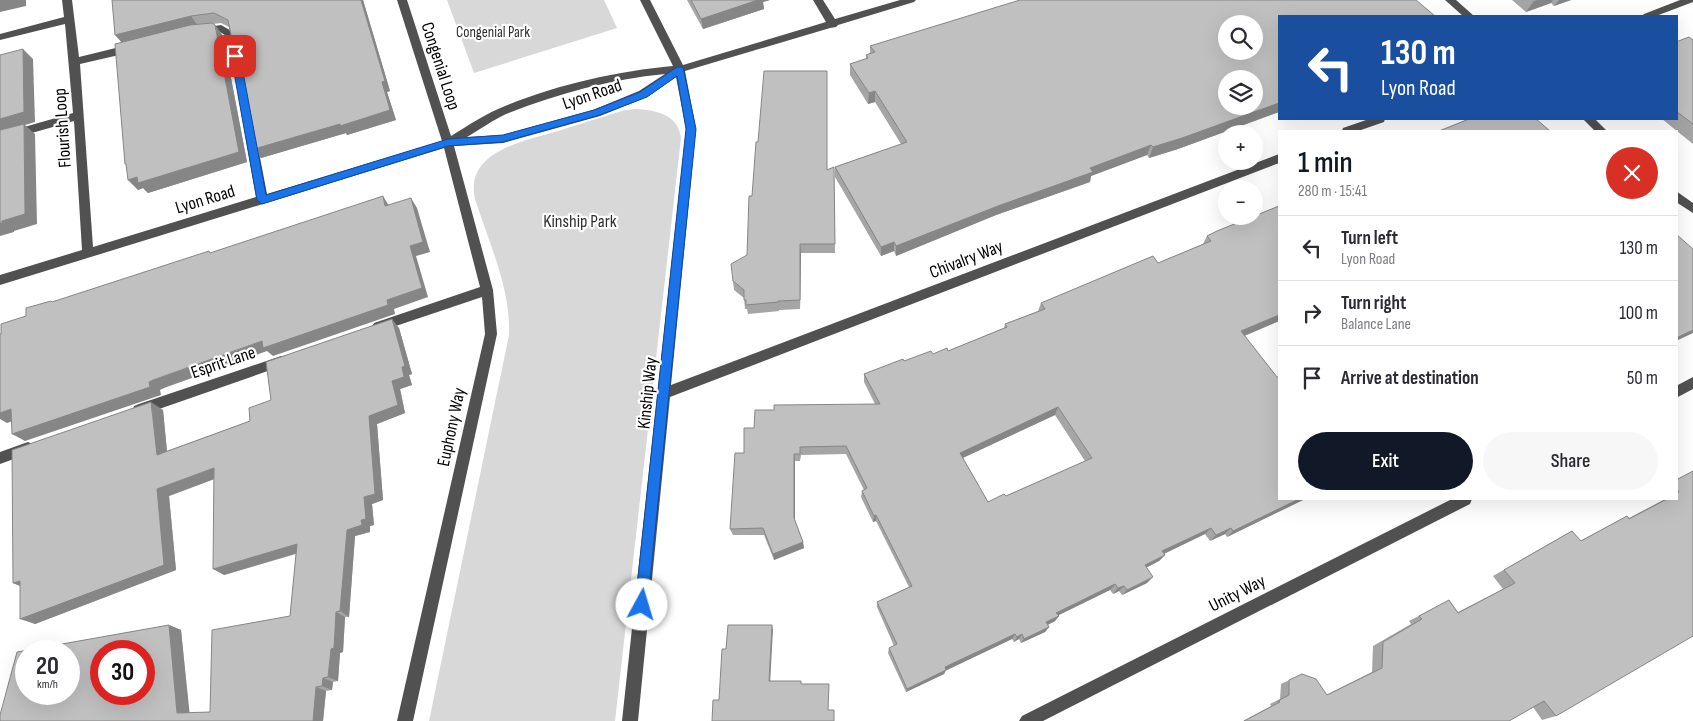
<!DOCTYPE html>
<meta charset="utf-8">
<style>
:root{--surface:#fff;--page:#f7f7f7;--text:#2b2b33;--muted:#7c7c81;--line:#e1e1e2;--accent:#111827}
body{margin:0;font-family:"Sofia Sans Condensed",sans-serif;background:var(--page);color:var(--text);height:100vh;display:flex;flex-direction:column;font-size:19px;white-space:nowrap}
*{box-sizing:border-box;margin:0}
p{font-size:16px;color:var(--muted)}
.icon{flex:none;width:28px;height:28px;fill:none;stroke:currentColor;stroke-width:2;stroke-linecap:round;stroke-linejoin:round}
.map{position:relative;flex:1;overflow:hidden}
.sheet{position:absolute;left:1278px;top:130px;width:400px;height:370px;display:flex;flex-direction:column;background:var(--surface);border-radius:0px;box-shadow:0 5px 20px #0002}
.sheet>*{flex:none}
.top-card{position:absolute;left:1278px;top:15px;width:400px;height:105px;border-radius:0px;box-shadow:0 5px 20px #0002;background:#1a4fa0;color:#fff;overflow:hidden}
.controls{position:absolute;left:1218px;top:15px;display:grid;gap:10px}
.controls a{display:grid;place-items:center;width:45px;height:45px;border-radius:50%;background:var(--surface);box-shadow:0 5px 20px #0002;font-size:25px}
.speed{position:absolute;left:15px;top:640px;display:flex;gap:10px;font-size:25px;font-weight:700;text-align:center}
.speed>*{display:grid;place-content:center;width:65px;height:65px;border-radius:50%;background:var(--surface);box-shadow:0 5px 20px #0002;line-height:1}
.speed small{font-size:12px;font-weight:400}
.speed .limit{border:8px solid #d22;background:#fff;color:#111}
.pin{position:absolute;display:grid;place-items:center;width:42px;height:42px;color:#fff;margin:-21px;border-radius:10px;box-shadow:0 2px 8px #0006}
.me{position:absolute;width:55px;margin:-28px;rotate:6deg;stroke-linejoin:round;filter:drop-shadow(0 0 4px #0008)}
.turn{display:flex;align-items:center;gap:18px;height:105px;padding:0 20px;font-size:22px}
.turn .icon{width:65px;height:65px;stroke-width:2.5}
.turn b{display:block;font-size:35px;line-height:42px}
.round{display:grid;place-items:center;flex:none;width:52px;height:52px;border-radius:26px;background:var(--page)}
.summary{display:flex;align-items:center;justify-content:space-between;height:85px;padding:0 20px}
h1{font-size:30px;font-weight:600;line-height:38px;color:var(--accent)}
.action{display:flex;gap:10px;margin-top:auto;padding:10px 20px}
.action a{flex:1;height:58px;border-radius:30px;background:var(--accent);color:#fff;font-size:20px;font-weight:600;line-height:58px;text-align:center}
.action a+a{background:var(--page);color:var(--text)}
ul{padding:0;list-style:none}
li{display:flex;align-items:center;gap:15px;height:65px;padding:0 20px;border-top:1px solid var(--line)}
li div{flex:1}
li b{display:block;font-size:19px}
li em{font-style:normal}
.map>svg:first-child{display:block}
.green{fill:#d8d8d8}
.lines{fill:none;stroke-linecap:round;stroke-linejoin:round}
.minor{fill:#515151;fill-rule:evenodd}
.wall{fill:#a5a5a5;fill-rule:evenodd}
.shaded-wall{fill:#868686}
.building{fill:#c0c0c0;stroke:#868686;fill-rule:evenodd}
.route{fill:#1a73e8;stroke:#114b97}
.labels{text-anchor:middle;stroke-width:4.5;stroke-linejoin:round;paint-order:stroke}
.far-park-label{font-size:15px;fill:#2f2f2f;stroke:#fff}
.street-label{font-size:18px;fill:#000;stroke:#fff}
.park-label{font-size:18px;fill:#2f2f2f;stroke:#fff}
</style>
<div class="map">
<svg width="1693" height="721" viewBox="0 0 1693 721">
<rect width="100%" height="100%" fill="#fff"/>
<!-- green -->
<path class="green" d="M447,0h157l13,28 -143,45z
M636,109c20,1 43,6 45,29l-66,583h-186l80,-386c2,-46 -20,-92 -34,-136 -11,-48 50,-58 83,-68 22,-7 44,-14 67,-21z"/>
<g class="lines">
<!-- minor -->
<path class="minor" d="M62,0h10l7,57 53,-13 5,4 -5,4 -52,12 13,183 163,-50 -18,-102 1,-3 4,-1 5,4 19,99 175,-53 -45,-141h10l44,136c15,-9 31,-20 47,-27 53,-23 118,-38 175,-43l-33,-66h10l33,65 143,-43 -13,-22h10l12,19 65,-19h16l-2,2 -76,23 -2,2 -6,1 -145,43 11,58 -25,256 608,-231v9l-609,234 -32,324h-16l64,-592 -10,-52 -29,20 -47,19 -97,27 -49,3 39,144 4,44 -84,387h-16l88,-387 -3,-37 -104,35 -4,-1 -2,-4 2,-4 106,-36 -36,-139 -444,137v-10l82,-25 -8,-129 -74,21v-8l73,-21 -8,-89 -65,16v-6l64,-17zM665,74l-26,17 -46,19 -90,25 -36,2c12,-7 26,-17 39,-23 51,-20 105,-35 159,-40z
M1445,0h11l18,16h-11z
M1680,0h13v2l-37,14h-14l2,-2z
M221,25l14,8 5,20 -1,2h-8l-6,-20 -5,-3 -18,2 -5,-3 5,-3z
M1369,119h16l-1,3 -26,9h-16l1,-3z
M1583,119h12l12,12h-12z
M1676,191l17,12v10l-17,-11z
M281,356l4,1 2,4 -2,4 -146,51 -5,-2 -1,-4 1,-4 5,-2z
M1693,377v12l-17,9v-12z
M28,442l5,2 2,4 -2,4 -33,12v-12z
M1452,499h20l-2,5 -427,217h-24l3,-5z"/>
</g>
<!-- wall -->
<path class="wall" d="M112,0h251l27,91 -3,1 9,28 -49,15 -1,-2 -85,25 -7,-9 -25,-122 -8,-4 -8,1 2,1 8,11 24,126 -99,31 -5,-5 -5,2 -17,-148z
M687,0h83l-7,2 1,7 -61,20z
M1512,0h59l-17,6 -3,-3 -25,9z
M1279,16v96l-101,37 -29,9 -2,-3 -56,21 -1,6 -94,33 -100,41 -2,-5 -13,5 -46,-79v-10l66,-23 -26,-42 -7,2 -18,-29v-11l16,-5v-4l4,-2v-7z
M1693,40v104l-31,-25h14v-77z
M834,167l1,86h-34l-1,56 -21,1v1l-31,3 -1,-5h-2l-1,-11 -10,-8 -1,-9 14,-26 5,-59z
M1279,206v115l-35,15 35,163h26l-78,38 -2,-3 -15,7 -5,-7 -41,20 1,1 -6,6 -12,6v16l-25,12 -3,-4 -6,3 -3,-4 -52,25 1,1 -4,5 -7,4 1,2 -4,5 -24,11 -2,-4 -5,3 -2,-3 -66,31 -2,4 -38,18 -18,-39 1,-5 5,-2 -17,-39v-5l32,-15 -33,-66 -3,1 -12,-25 1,-6 2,-1 -18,-36 -45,1 -1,6h-5v59l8,22 1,6 -30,12 -10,-25h-31l-3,-6 14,-76 10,-25 20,-18 101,-6 -11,-22v-8l40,-13 29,-7 15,-3 56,-23 1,-4 33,-13 3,-8 117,-40 45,-19 4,-8zM1055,415l30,46 -79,35 -18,6 -25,-44z
M399,328l13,46 -3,1 3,10 -12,4 5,24 -28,11 6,76 -11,4 2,21 -4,1v6l-15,4 -6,81h-4l-2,35 -3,1 -2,28 -5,1 -1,8 -6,1 -3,30h-323l169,-96 12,5 8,83 21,-1 80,-96 6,-62 -72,21 -10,-96 -45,17 7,74 -141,54 -15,-38 -7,-3 150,-173 4,41 83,-30 21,-21z
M1693,471l-137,245 -14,4 -9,-13 -24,14h-266l28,-15 -1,-2 10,-5 1,-15 21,-10 24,21 46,-23 1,-26 38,-22 -2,-3 40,-21 9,12 45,-23 -10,-13 66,-38 13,-7 8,10 47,-25 2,2 36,-19h11v-19z"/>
<!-- shaded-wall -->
<path class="shaded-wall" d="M0,0h26v6l-26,6z
M361,0h2l27,91 -3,1 9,28 -49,15 -1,-2 -85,25 -7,-9z
M758,0h12l-7,2 1,7 -61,20 -2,-10z
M1537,0h16l-2,3 -25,9 8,-11z
M1559,0h12l-17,6z
M191,16l7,10 -75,18 -8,-9z
M215,25l8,11 24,126 -99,31 -5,-5 -5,2 -10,-10z
M23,49l10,10 2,63 -10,3 10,9 2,90 -23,7v1l-14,4v-117z
M875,91v11l-7,2 1,-11z
M1279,103v9l-101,37 -29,9 4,-11z
M1151,145l-4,10 -56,21 -1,6 -94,33 -100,41v-10l194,-78z
M383,196l6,10h-4z
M411,198l6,10 13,44 -14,4 12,41 -34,12 1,5 -122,42 -6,-5 -103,37 -4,2 1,5 -136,46 -13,-7 141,-54 109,-39 125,-41 23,-54z
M894,242v9l-13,5v-9z
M800,244l1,9 -1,56z
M1279,315v6l-44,19 6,-9z
M392,319l7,9 13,46 -3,1 3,10 -12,4 5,24 -28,11 6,76 -11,4 2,21 -4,1v6l-15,4 -6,81 -9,-6 7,-81 14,-10 3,-23 5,-81 23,-35z
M1693,330v3l-17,8v-3z
M151,402l12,8 5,52 -11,-7z
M1058,407l-3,8 -97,45 2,-7z
M11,409l14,8 -18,6 -7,-4v-6z
M794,454l1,7v63l-1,-6z
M214,468l11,7 -56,21 7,74 -141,54 -15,-5 137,-130z
M1299,499h6l-78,38 6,-6z
M876,515v6l-3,1 1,-6z
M1211,528l-6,6 -48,23 5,-6z
M1231,528l-6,6 -15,7 6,-6z
M803,542l1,6 -30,12 -1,-6z
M297,544l10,6 -83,25 -11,-6z
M1165,555l-6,6 -19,10 5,-6z
M1153,577l-6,6 -25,12 5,-5z
M20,581l8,8 -15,-6z
M1115,584l-5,6 -57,28 3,-5z
M1124,586l-5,5 -6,3 5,-6z
M336,612l9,5 -2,35 -3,1 -2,28 -10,-4 3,-28z
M1059,616l-4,5 -12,6 3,-5z
M169,625l12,5 9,87 -13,-4z
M772,625l1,5 -3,55 -1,-4z
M1049,627l-4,5 -24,11 3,-4z
M1015,634l-3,5 -69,33 2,-5z
M1022,634l-3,5 -5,3 3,-5z
M946,670l-2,4 -38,18 1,-3z
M323,678l10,4 -1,8 -10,-4z
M316,687l10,4 -3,30h-10z"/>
<!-- building -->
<path class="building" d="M112,0h249l24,81 -3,1 8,28 -50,16v-2l-86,25 -26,-129 -14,-7 -23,3 -76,19z
M691,0h67l-57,19z
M1020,0h396l19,16h-156v87l-97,35 -29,9 -2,-2 -61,23 3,4 -95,34 -102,40 -2,-4 -13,5 -46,-80 72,-25 -32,-51 -6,2 -19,-29 18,-6 -2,-3 9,-3 -5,-6zM1226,24h28v27h-28zM1226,79h28v27h-28z
M212,23l3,2 24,127 -101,31 -1,-6 -9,3 -2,-16h-1l-10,-120 75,-19z
M1689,37l4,3v84l-17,-13v-69z
M23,49l1,63 -24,7v-64z
M764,71h63v99l7,-3 1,77h-35v56l-22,1v1l-32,3v-5h-2v-10l-11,-9 -2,-17 16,-9 2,-59h3l4,-54h2z
M1469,119h67l14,12h-111z
M24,124l1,90 -23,7v2h-2v-93z
M383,196l2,10 26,-8 12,44 -13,4 12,42 -35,12 1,5 -125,43 -1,-7 -109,39 -4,2 1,5 -138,47 -1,-25 -11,4v-79h1v-10l25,-8v-8l25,-7 1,1 157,-51 1,2z
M1279,206v109l-38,16 36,46h2v122h20l-66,32 -2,-3 -15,7 -5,-7 -49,23 3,4 -20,10 8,12 -26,13 -3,-4 -6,2 -3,-4 -59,29 3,3 -13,6 3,5 -25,12 -2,-5 -5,3 -2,-3 -70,33 1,3 -39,19 -18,-41 8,-4 -20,-42 35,-16 -36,-71 -2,1 -12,-25 5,-3 -21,-42 -46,1v7h-6v64l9,24 -30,12 -10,-26 -33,1 5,-76h9v-25h10l1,-18h19v-5l106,-1 -16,-30 39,-15 1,2 27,-10 2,3 14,-6 1,3 59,-24 -2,-3 40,-15 -4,-6 112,-47 5,7 53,-22 -4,-5 10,-5zM1058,407l34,51 -86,38 -2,-2 -16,8 -28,-49z
M1676,234l17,15v81l-17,8z
M392,319l13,47 -3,1 2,10 -12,4 6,24 -29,11 6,78 -11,3 2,22 -5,1 1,5 -15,5 -7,81 -4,1 -2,36 -3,1 -3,28 -5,1 -1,8 -6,1 -3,34h-313v-6l17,-63 152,-27 8,88 33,-1 2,-82 78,-14 7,-72 -84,25 1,-101 -57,21 7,76 -144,54v-38l-7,2 -1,-133 139,-48 6,53 93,-34 -1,-13 22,-8 -5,-38zM26,651h43v43h-43zM101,651h43v43h-43z
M1693,471v165l-137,80 -12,-15 -35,20h-265l36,-19 -2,-1 11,-6v-15l13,-6 14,5 11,16 55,-27 1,-26 39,-23 -3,-3 30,-16 9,13 57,-30 -11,-13 68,-39 9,10 46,-25 2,3 38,-20h9v-6l3,-1 -3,-4v-8z
M728,625h44l-3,56h32v3h28l-1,26h6v11h-122l1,-21h6l3,-51h4z"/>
<!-- route -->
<path class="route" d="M235,52l5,4 26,139 182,-56 55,-4 91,-25 46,-18 37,-25h6l13,62 -49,481 -5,2 -5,-2 -2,-5 51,-476 -9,-53 -30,21 -47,18 -97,27 -55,4 -186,58 -5,-4 -26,-144z"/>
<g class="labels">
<!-- far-park labels -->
<g class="far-park-label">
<text x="493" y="37">Congenial Park</text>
</g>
<!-- street labels -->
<g class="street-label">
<text transform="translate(441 66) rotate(72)" y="6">Congenial Loop</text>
<text transform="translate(592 94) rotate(-19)" y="6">Lyon Road</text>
<text transform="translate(62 128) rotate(-94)" y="6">Flourish Loop</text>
<text transform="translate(205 199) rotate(-17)" y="6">Lyon Road</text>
<text transform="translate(966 259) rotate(-21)" y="6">Chivalry Way</text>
<text transform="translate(223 362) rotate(-19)" y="6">Esprit Lane</text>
<text transform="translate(647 393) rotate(-84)" y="6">Kinship Way</text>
<text transform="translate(451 427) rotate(-78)" y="6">Euphony Way</text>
<text transform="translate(1237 593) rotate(-27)" y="6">Unity Way</text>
</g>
<!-- park labels -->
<g class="park-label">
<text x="580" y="227">Kinship Park</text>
</g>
</g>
</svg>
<div class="controls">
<a><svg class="icon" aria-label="search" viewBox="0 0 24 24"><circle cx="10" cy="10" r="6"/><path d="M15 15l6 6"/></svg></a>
<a><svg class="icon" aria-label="layers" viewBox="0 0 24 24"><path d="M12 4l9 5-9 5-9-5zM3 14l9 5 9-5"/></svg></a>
<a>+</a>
<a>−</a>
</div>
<div class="speed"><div>20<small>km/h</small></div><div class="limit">30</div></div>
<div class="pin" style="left:235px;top:56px;background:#d93025"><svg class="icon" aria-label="arrive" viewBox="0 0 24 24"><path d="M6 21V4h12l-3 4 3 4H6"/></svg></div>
<svg class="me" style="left:642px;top:605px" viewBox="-20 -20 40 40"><circle r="19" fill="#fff"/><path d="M0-13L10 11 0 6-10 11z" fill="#1a73e8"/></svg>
<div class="top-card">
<div class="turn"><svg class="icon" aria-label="left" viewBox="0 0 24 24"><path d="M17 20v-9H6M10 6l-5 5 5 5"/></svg><div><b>130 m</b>Lyon Road</div></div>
</div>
<section class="sheet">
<div class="summary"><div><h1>1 min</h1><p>280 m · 15:41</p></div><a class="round" style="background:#d93025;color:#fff"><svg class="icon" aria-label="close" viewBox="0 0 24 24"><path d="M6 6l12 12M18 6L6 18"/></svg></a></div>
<ul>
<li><svg class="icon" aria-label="left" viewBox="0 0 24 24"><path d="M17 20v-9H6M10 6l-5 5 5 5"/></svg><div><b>Turn left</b><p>Lyon Road</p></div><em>130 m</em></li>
<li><svg class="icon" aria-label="right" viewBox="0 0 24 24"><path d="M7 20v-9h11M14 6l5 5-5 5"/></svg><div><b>Turn right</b><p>Balance Lane</p></div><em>100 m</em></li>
<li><svg class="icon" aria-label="arrive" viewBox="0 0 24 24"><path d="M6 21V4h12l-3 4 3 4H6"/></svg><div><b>Arrive at destination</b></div><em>50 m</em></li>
</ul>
<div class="action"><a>Exit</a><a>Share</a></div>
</section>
</div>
